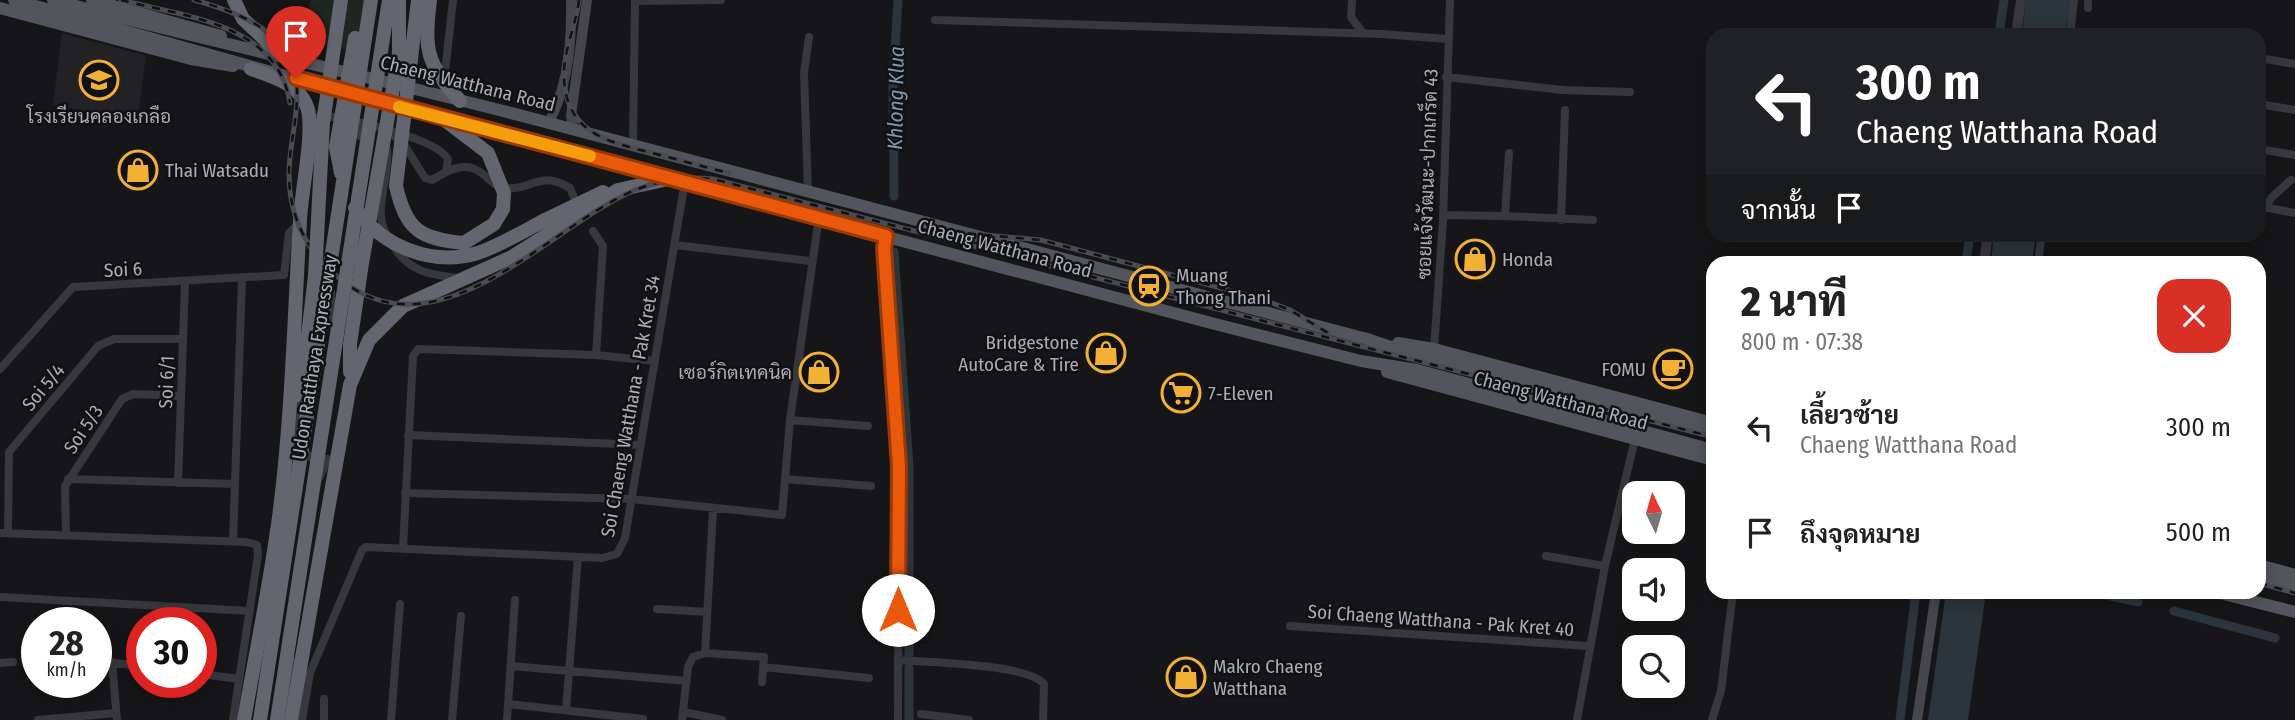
<!DOCTYPE html>
<html lang="th">
<meta charset="utf-8">
<style>
:root{--surface:#fff;--page:#f2f2f2;--text:#222;--muted:#767676}
body{margin:0;font-family:"Fira Sans Condensed",Sarabun,sans-serif;background:var(--page);color:var(--text);height:100vh;display:flex;flex-direction:column;font-size:26px;white-space:nowrap}
*{box-sizing:border-box;margin:0}
p{font-size:23px;color:var(--muted)}
.icon{flex:none;width:38px;height:38px;fill:none;stroke:currentColor;stroke-width:2;stroke-linecap:round;stroke-linejoin:round}
.map{position:relative;flex:1;overflow:hidden}
.panel{position:absolute;left:1706px;top:256px;width:560px;height:343px;display:flex;flex-direction:column;background:var(--surface);border-radius:21px;box-shadow:0 4px 18px #0003}
.panel>*{flex:none}
.top-card{position:absolute;left:1706px;top:28px;width:560px;height:214px;border-radius:21px;box-shadow:0 4px 18px #0003;background:#202124;color:#fff;overflow:hidden}
.needle{width:46px;rotate:355deg}
.fabs{position:absolute;left:1622px;top:481px;display:grid;gap:14px}
.fabs a{display:grid;place-items:center;width:63px;height:63px;border-radius:14px;background:var(--surface);box-shadow:0 4px 18px #0003;font-size:35px}
.speed{position:absolute;left:21px;top:607px;display:flex;gap:14px;font-size:35px;font-weight:700;text-align:center}
.speed>*{display:grid;place-content:center;width:91px;height:91px;border-radius:50%;background:var(--surface);box-shadow:0 4px 18px #0003;line-height:1}
.speed small{font-size:18px;font-weight:400}
.speed .limit{border:10px solid #d22;background:#fff;color:#111}
.pin{position:absolute;display:grid;place-items:center;width:60px;height:60px;color:#fff;margin:-72px -30px;border-radius:50% 50% 50% 0;rotate:-45deg;box-shadow:0 0 7px #0007}
.pin .icon{rotate:45deg}
.me{position:absolute;width:77px;margin:-38px;rotate:0deg;stroke-linejoin:round;filter:drop-shadow(0 0 5px #0008)}
.turn{display:flex;align-items:center;gap:24px;height:147px;padding:0 35px;font-size:32px}
.turn .icon{width:91px;height:91px;stroke-width:2.5}
.turn b{display:block;font-size:49px;line-height:60px}
.then{display:flex;align-items:center;height:66px;padding:0 35px;background:#0003;gap:14px;font-size:26px}
.round{display:grid;place-items:center;flex:none;width:74px;height:74px;border-radius:21px;background:var(--page)}
.headline{display:flex;align-items:center;justify-content:space-between;height:119px;padding:0 35px}
h1{font-size:42px;font-weight:800;line-height:52px}
ul{padding:0;list-style:none}
li{display:flex;align-items:center;gap:21px;height:105px;padding:0 35px}
li div{flex:1}
li b{display:block;font-size:26px}
li em{font-style:normal}
.map>svg:first-child{display:block}
.built{fill:#222225}
.green{fill:#1e261f}
.water{fill:#2c353c}
.lines{fill:none;stroke-linecap:round;stroke-linejoin:round}
.canal{stroke:#2c353c;stroke-width:9}
.minor{stroke:#37383d;stroke-width:8}
.tertiary{stroke:#37383d;stroke-width:10}
.secondary{stroke:#45474d;stroke-width:10}
.primary{stroke:#53555c;stroke-width:12}
.motorway{stroke:#63666e;stroke-width:14}
.rail-casing{stroke:#4a4c52;stroke-width:5}
.rail{stroke:#111113;stroke-width:2.5;stroke-dasharray:8;stroke-linecap:butt}
.motorway-bridge{stroke:#63666e;stroke-width:14}
.route-casing{stroke:#983908;stroke-width:18}
.route{stroke:#ea580c;stroke-width:12}
.slow{stroke:#f59e0b;stroke-width:12}
.labels{text-anchor:middle;stroke-width:5;stroke-linejoin:round;paint-order:stroke}
.street-label{font-size:19px;fill:#a8adb8;stroke:#111113}
.poi-label{font-size:19px;fill:#a8adb8;stroke:#111113;text-anchor:start}
.water-label{font-size:21px;font-style:italic;fill:#7f9bb3;stroke:#111113}
</style>
<div class="map">
<svg width="2295" height="720" viewBox="0 0 2295 720">
<rect width="100%" height="100%" fill="#161618"/>
<!-- built -->
<path class="built" d="M62,33l84,23 -9,64 -84,-15z"/>
<!-- green -->
<path class="green" d="M311,0h62l-14,53 -58,-15z"/>
<!-- water -->
<path class="water" d="M2026,0h45l-6,35h-43z
M1994,235h42l-4,27h-41z
M1946,592h40l-18,128h-40z"/>
<g class="lines">
<!-- canal -->
<path class="canal" d="M1999,35l5,-35
M894,196l-1,-112 5,-84
M894,252l15,214v188
M1966,262l4,-28
M2093,592l45,10
M2174,611l101,27
M909,720v-52
M1900,720l16,-128"/>
<!-- minor -->
<path class="minor" d="M1352,0l-1,17 12,16
M2088,8v-8
M935,20l446,14 66,5
M2070,35l4,-35
M2259,58l36,6
M1446,77l117,13 67,2
M444,81l9,-81
M2259,104l36,6
M310,123l11,-8c27,4 114,22 127,44l-2,13 -14,8 -7,-2 -20,-32 -15,-14
M359,136l5,-10
M633,145l2,-144 86,-1
M2259,149l36,6
M446,172c37,-17 39,15 60,16 26,3 33,-19 64,0l6,14
M808,191l-4,-118 5,-36
M2259,206l36,7
M2266,208l5,-10 20,-18
M1443,215l62,1 4,-63
M1505,216l88,4
M1561,220l4,-110
M593,231l10,15 -7,109
M386,233c-14,-24 5,-57 1,-84
M886,236l-2,12 15,219 -1,253
M392,244c16,28 38,31 68,34
M675,245l135,16
M2038,262l4,-28
M331,292l3,35
M1434,349l9,-128 7,-221
M0,369l73,-82 211,-12 5,-42 9,-9
M300,392l-3,51 13,14 10,3
M790,420l78,6
M408,435l233,10
M319,478l9,-19
M68,479l167,5
M785,479l86,7
M178,483l7,-201
M405,493l226,6 151,16 8,-95 29,-203
M0,533l246,9 11,3 1,10 -25,165
M8,533l1,-81 89,-106 16,-7h69
M66,535l-1,-49 57,-87 11,-5 48,2
M233,541l9,-262
M403,549l10,-193 5,-7 178,6 59,6
M1546,556l59,10
M0,597l250,14
M657,609l50,3
M1290,626l299,20
M705,653l8,-143
M898,660c29,2 130,4 146,24l-1,36
M27,661h10
M96,661l46,5
M112,662l5,58
M0,663l13,-1
M511,666l176,15
M763,667l106,11
M201,674l38,5
M287,704l6,-43
M508,704l135,15
M566,710l12,-153
M684,712l38,8
M921,714l48,6
M38,720l78,-7
M302,720l8,-47 52,-123 4,-3 236,11 15,-4 8,-16 60,-357
M324,720v-21
M391,720l9,-116
M452,720l9,-104
M507,720l8,-120
M682,720l6,-53 5,-10 12,-4 59,4 -2,25
M1577,720l28,-154 30,-127
M1712,720l9,-29 12,-99"/>
<!-- tertiary -->
<path class="tertiary" d="M2016,35l5,-35
M1984,262l4,-28"/>
<!-- secondary -->
<path class="secondary" d="M549,122c19,-35 23,-82 22,-122
M573,129l-2,-14 16,-115
M1917,720l19,-128"/>
<!-- primary -->
<path class="primary" d="M14,0l346,97 855,227 146,37 56,9 296,80
M53,0c165,44 331,79 496,123 273,71 545,145 818,216l53,18 293,75
M92,0l129,36
M0,8l191,51 42,7
M1398,343l36,6 279,74
M1387,372l326,88
M2259,565l36,10
M2259,576l36,10
M2216,592l79,20"/>
<!-- motorway -->
<path class="motorway" d="M234,0l9,19 34,32
M430,0c-6,50 -4,63 30,101
M442,118l46,35 16,40 -1,16 -9,15 -30,19
M545,220l58,-28
M350,372v-28l12,-81
M295,396l11,-44 9,-76
M244,720c12,-68 26,-135 35,-203 13,-98 15,-198 21,-296 1,-29 14,-86 8,-111 -7,-26 -35,-33 -57,-41
M291,720l59,-335 19,-45 34,-34 109,-49 106,-67 55,-12"/>
<defs>
<path id="rail" d="M121,0c65,17 156,23 169,103
M194,0c48,13 105,35 103,95 0,27 -8,53 -8,79 0,37 14,70 40,95 101,100 215,-40 306,-79 25,-10 51,-14 78,-11l1000,258
M579,0c-3,25 -15,49 -15,74 0,60 45,68 92,80 24,6 48,13 73,19
M952,232l89,8 221,59 28,11 38,23
M2259,583l36,10"/>
</defs>
<!-- rail casing -->
<use href="#rail" class="rail-casing"/>
<!-- rail -->
<use href="#rail" class="rail"/>
<!-- motorway-bridge -->
<path class="motorway-bridge" d="M418,0l-22,186c10,44 24,53 68,57
M341,173l-5,-26 19,-109
M355,208c27,38 76,59 123,45 23,-8 46,-22 67,-33
M362,263l37,-209v-54
M315,276l8,-153 18,-123
M260,720l111,-720
M277,720l112,-720"/>
</g>
<g class="lines">
<defs>
<path id="route" d="M296,78l590,158 -2,12 15,219 -1,143"/>
</defs>
<!-- route casing -->
<use href="#route" class="route-casing"/>
<!-- route -->
<use href="#route" class="route"/>
<!-- slow -->
<path class="slow" d="M399,107l191,49"/>
</g>
<!-- icons -->
<defs>
<symbol id="school-ring" viewBox="-11 -11 22 22"><circle r="9.5" fill="#111113" stroke="#f2b134" stroke-width="1.5"/><path d="M0-5L7-2L0 1L-7-2ZM-4 1L0 2.5L4 1V4Q0 6-4 4Z" fill="#f2b134"/></symbol>
<symbol id="shop-ring" viewBox="-11 -11 22 22"><circle r="9.5" fill="#111113" stroke="#f2b134" stroke-width="1.5"/><path d="M-5-2.5h2.3a2.7 3.5 0 0 1 5.4 0H5L5.5 6h-11ZM-1.5-2.5h3a1.5 2.3 0 0 0-3 0Z" fill="#f2b134"/></symbol>
<symbol id="station-ring" viewBox="-11 -11 22 22"><circle r="9.5" fill="#111113" stroke="#f2b134" stroke-width="1.5"/><path d="M-3-6H3Q5-6 5-4V2Q5 4 3 4L4.5 6H3L1.5 4h-3L-3 6H-4.5L-3 4Q-5 4-5 2V-4Q-5-6-3-6ZM-3.5-4v3h7v-3ZM-3.5 1v1.5H-2V1ZM2 1v1.5H3.5V1Z" fill="#f2b134"/></symbol>
<symbol id="cafe-ring" viewBox="-11 -11 22 22"><circle r="9.5" fill="#111113" stroke="#f2b134" stroke-width="1.5"/><path d="M-5.5-4.5H6V0H3Q3 3.5 0 3.5H-2.5Q-5.5 3.5-5.5 0ZM3-3.2v2h1.7v-2ZM-6 4.5H4V6H-6Z" fill="#f2b134"/></symbol>
<symbol id="supermarket-ring" viewBox="-11 -11 22 22"><circle r="9.5" fill="#111113" stroke="#f2b134" stroke-width="1.5"/><path d="M-6-5.5h2.5l.6 2H6L4.5 2H-2.5L-4.4-4H-6ZM-1.5 3.2a1.3 1.3 0 1 0 .1 0ZM3 3.2a1.3 1.3 0 1 0 .1 0Z" fill="#f2b134"/></symbol>
</defs>
<g fill-rule="evenodd">
<use href="#school-ring" x="77" y="58" width="44" height="44"/>
<use href="#shop-ring" x="116" y="148" width="44" height="44"/>
<use href="#shop-ring" x="1453" y="237" width="44" height="44"/>
<use href="#station-ring" x="1127" y="264" width="44" height="44"/>
<use href="#shop-ring" x="1084" y="331" width="44" height="44"/>
<use href="#cafe-ring" x="1651" y="347" width="44" height="44"/>
<use href="#shop-ring" x="797" y="350" width="44" height="44"/>
<use href="#supermarket-ring" x="1159" y="371" width="44" height="44"/>
<use href="#shop-ring" x="1164" y="655" width="44" height="44"/>
</g>
<g class="labels">
<!-- street labels -->
<g class="street-label">
<text transform="translate(468 83) rotate(14)" y="7">Chaeng Watthana Road</text>
<text transform="translate(1427 174) rotate(-88)" y="7">ซอยแจ้งวัฒนะ-ปากเกร็ด 43</text>
<text transform="translate(1005 248) rotate(15)" y="7">Chaeng Watthana Road</text>
<text transform="translate(123 269) rotate(-3)" y="7">Soi 6</text>
<text transform="translate(314 357) rotate(-81)" y="7">Udon Ratthaya Expressway</text>
<text transform="translate(166 382) rotate(-88)" y="7">Soi 6/1</text>
<text transform="translate(43 387) rotate(-50)" y="7">Soi 5/4</text>
<text transform="translate(1561 400) rotate(15)" y="7">Chaeng Watthana Road</text>
<text transform="translate(630 406) rotate(-80)" y="7">Soi Chaeng Watthana - Pak Kret 34</text>
<text transform="translate(83 429) rotate(-56)" y="7">Soi 5/3</text>
<text transform="translate(1441 620) rotate(4)" y="7">Soi Chaeng Watthana - Pak Kret 40</text>
</g>
<!-- poi labels -->
<g class="poi-label">
<text x="99" y="123" text-anchor="middle">โรงเรียนคลองเกลือ</text>
<text x="165" y="177">Thai Watsadu</text>
<text x="1502" y="266">Honda</text>
<text x="1176" y="282">Muang<tspan x="1176" dy="22">Thong Thani</tspan></text>
<text x="1079" y="349" text-anchor="end">Bridgestone<tspan x="1079" dy="22">AutoCare &amp; Tire</tspan></text>
<text x="1646" y="376" text-anchor="end">FOMU</text>
<text x="792" y="379" text-anchor="end">เซอร์กิตเทคนิค</text>
<text x="1208" y="400">7-Eleven</text>
<text x="1213" y="673">Makro Chaeng<tspan x="1213" dy="22">Watthana</tspan></text>
</g>
<!-- water labels -->
<g class="water-label">
<text transform="translate(896 98) rotate(-89)" y="7">Khlong Klua</text>
</g>
</g>
</svg>
<div class="fabs">
<a><svg class="needle" viewBox="-14 -14 28 28"><path d="M0-13l5 13h-10z" fill="#e53935"/><path d="M0 13l5-13h-10z" fill="#767676"/></svg></a>
<a><svg class="icon" aria-label="sound" viewBox="0 0 24 24"><path d="M4 9h4l5-4v14l-5-4H4zM17 9q2 3 0 6"/></svg></a>
<a><svg class="icon" aria-label="search" viewBox="0 0 24 24"><circle cx="10" cy="10" r="6"/><path d="M15 15l6 6"/></svg></a>
</div>
<div class="speed"><div>28<small>km/h</small></div><div class="limit">30</div></div>
<div class="pin" style="left:296px;top:78px;background:#d93025"><svg class="icon" aria-label="arrive" viewBox="0 0 24 24"><path d="M6 21V4h12l-3 4 3 4H6"/></svg></div>
<svg class="me" style="left:898px;top:610px" viewBox="-20 -20 40 40"><circle r="19" fill="#fff"/><path d="M0-13L10 11 0 6-10 11z" fill="#ea580c"/></svg>
<div class="top-card">
<div class="turn"><svg class="icon" aria-label="left" viewBox="0 0 24 24"><path d="M17 20v-9H6M10 6l-5 5 5 5"/></svg><div><b>300 m</b>Chaeng Watthana Road</div></div>
<div class="then">จากนั้น<svg class="icon" aria-label="arrive" viewBox="0 0 24 24"><path d="M6 21V4h12l-3 4 3 4H6"/></svg></div>
</div>
<section class="panel">
<div class="headline"><div><h1>2 นาที</h1><p>800 m · 07:38</p></div><a class="round" style="background:#d93025;color:#fff"><svg class="icon" aria-label="close" viewBox="0 0 24 24"><path d="M6 6l12 12M18 6L6 18"/></svg></a></div>
<ul>
<li><svg class="icon" aria-label="left" viewBox="0 0 24 24"><path d="M17 20v-9H6M10 6l-5 5 5 5"/></svg><div><b>เลี้ยวซ้าย</b><p>Chaeng Watthana Road</p></div><em>300 m</em></li>
<li><svg class="icon" aria-label="arrive" viewBox="0 0 24 24"><path d="M6 21V4h12l-3 4 3 4H6"/></svg><div><b>ถึงจุดหมาย</b></div><em>500 m</em></li>
</ul>
</section>
</div>
